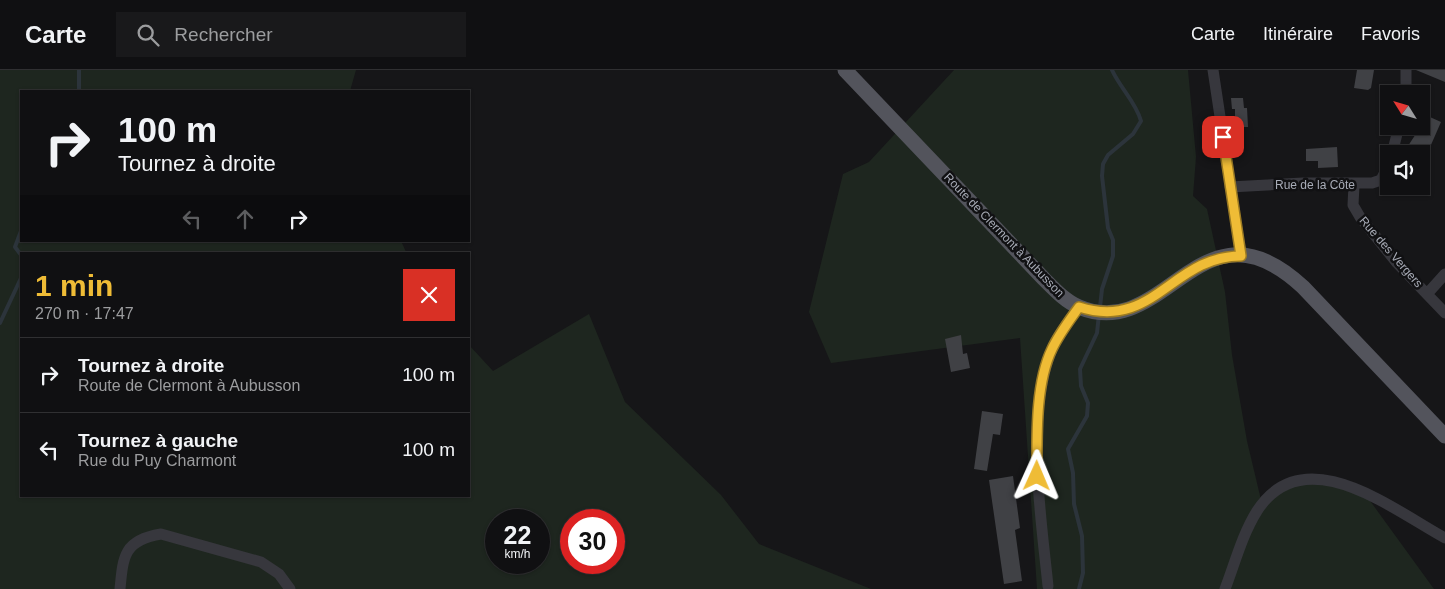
<!DOCTYPE html>
<html lang="fr">
<meta charset="utf-8">
<style>
:root{--surface:#101012;--page:#19191b;--text:#f1f3f6;--muted:#9c9d9f;--line:#303032;--accent:#efbc36}
body{margin:0;font-family:Helvetica,sans-serif;background:var(--page);color:var(--text);height:100vh;display:flex;flex-direction:column;font-size:19px;white-space:nowrap}
*{box-sizing:border-box;margin:0}
p{font-size:16px;color:var(--muted)}
.icon{flex:none;width:28px;height:28px;fill:none;stroke:currentColor;stroke-width:2;stroke-linecap:round;stroke-linejoin:round}
.map{position:relative;flex:1;overflow:hidden}
.details{position:absolute;left:20px;top:182px;width:450px;height:245px;display:flex;flex-direction:column;background:var(--surface);border-radius:0px;box-shadow:0 1px 4px #0004,0 0 0 1px var(--line)}
.details>*{flex:none}
.banner{position:absolute;left:20px;top:20px;width:450px;height:152px;border-radius:0px;box-shadow:0 1px 4px #0004,0 0 0 1px var(--line);background:#101012;color:var(--text);overflow:hidden}
.needle{width:32px;rotate:307deg}
.buttons{position:absolute;left:1380px;top:15px;display:grid;gap:10px}
.buttons a{display:grid;place-items:center;width:50px;height:50px;border-radius:0px;background:var(--surface);box-shadow:0 1px 4px #0004,0 0 0 1px var(--line);font-size:25px}
.speed{position:absolute;left:485px;top:439px;display:flex;gap:10px;font-size:25px;font-weight:700;text-align:center}
.speed>*{display:grid;place-content:center;width:65px;height:65px;border-radius:50%;background:var(--surface);box-shadow:0 1px 4px #0004,0 0 0 1px var(--line);line-height:1}
.speed small{font-size:12px;font-weight:400}
.speed .limit{border:8px solid #d22;background:#fff;color:#111}
.pin{position:absolute;display:grid;place-items:center;width:42px;height:42px;color:#fff;margin:-21px;border-radius:10px;box-shadow:0 2px 8px #0006}
.me{position:absolute;width:55px;margin:-28px;rotate:1deg;stroke-linejoin:round;filter:drop-shadow(0 0 4px #0008)}
.turn{display:flex;align-items:center;gap:18px;height:105px;padding:0 15px;font-size:22px}
.turn .icon{width:65px;height:65px;stroke-width:2.5}
.turn b{display:block;font-size:35px;line-height:42px}
.lanes{display:flex;align-items:center;height:48px;padding:0 15px;background:#0003;justify-content:center;gap:25px;direction:ltr}
.lanes .off{opacity:.35}
.round{display:grid;place-items:center;flex:none;width:52px;height:52px;border-radius:0px;background:var(--page)}
.overview{display:flex;align-items:center;justify-content:space-between;height:85px;padding:0 15px}
h1{font-size:30px;font-weight:700;line-height:38px;color:var(--accent)}
ul{padding:0;list-style:none}
li{display:flex;align-items:center;gap:15px;height:75px;padding:0 15px;border-top:1px solid var(--line)}
li div{flex:1}
li b{display:block;font-size:19px}
li em{font-style:normal}
header{display:flex;align-items:center;gap:30px;box-sizing:border-box;height:70px;padding:0 25px;background:var(--surface);border-bottom:1px solid var(--line)}
header strong{font-size:24px}
nav{display:flex;gap:28px;margin-inline-start:auto;font-size:18px}
.search{width:350px;height:45px;background:var(--page);display:flex;align-items:center;gap:12px;box-sizing:border-box;padding:0 18px;border-radius:0px;color:var(--muted);font-size:19px}
.map>svg:first-child{display:block}
.green{fill:#1e261f;fill-rule:evenodd}
.lines{fill:none;stroke-linecap:round;stroke-linejoin:round}
.stream{stroke:#2c343b;stroke-width:4}
.building{fill:#404145}
.minor{stroke:#37373d;stroke-width:11}
.major{stroke:#53545c;stroke-width:15}
.route-casing{stroke:#9b7a23;stroke-width:12}
.route{stroke:#efbc36;stroke-width:9}
.labels{text-anchor:middle;stroke-width:5;stroke-linejoin:round;paint-order:stroke}
.street-label{font-size:12px;fill:#a8acb7;stroke:#111113}
</style>
<header>
<strong>Carte</strong>
<div class="search"><svg class="icon" aria-label="search" viewBox="0 0 24 24"><circle cx="10" cy="10" r="6"/><path d="M15 15l6 6"/></svg>Rechercher</div>
<nav><a>Carte</a><a>Itinéraire</a><a>Favoris</a></nav>
</header>
<div class="map">
<svg width="1445" height="519" viewBox="0 0 1445 519">
<rect width="100%" height="100%" fill="#161618"/>
<!-- green -->
<path class="green" d="M0,0h356l-6,21h-329v150h380l6,13h-386v242h448v-151l24,26 96,-57 36,88 96,93 38,49 112,45h-871zM496,450h43v42h-43zM571,450h43v42h-43z
M954,0h234l8,87 -3,39 14,13 18,83 7,63 15,86 15,63 14,-14 39,-13 53,21 66,91h-397l-17,-251 -189,25 -22,-51 34,-138 26,-12z"/>
<g class="lines">
<!-- stream -->
<path class="stream" d="M79,21v-21
M21,161l-6,16 6,8
M1100,237l2,-18 11,-33v-16l-5,-12 -6,-52 1,-12 5,-9 25,-21 8,-13c-5,-19 -21,-33 -29,-51
M0,253l21,-45
M1079,519l4,-16 -1,-37 -8,-32 -1,-31 -5,-24 19,-33 1,-13 -7,-17 -1,-17 17,-36 2,-19"/>
</g>
<!-- building -->
<path class="building" d="M1357,0h17l-3,18 -3,2 -14,-2z
M1416,0h29v12z
M1231,28h12l1,10h3l1,19h-13v-18h-3z
M1421,43l20,9 -14,32 -19,-8 13,-20z
M1337,77l1,20 -20,1v-7h-12v-12z
M961,265l2,19 4,-1 3,15 -19,4 -6,-33z
M982,341l21,3 -3,21 -7,-1 -6,37 -13,-2z
M1013,406l7,52 -5,2 7,51 -18,3 -15,-104z"/>
<g class="lines">
<!-- minor -->
<path class="minor" d="M1213,0l28,186
M1406,24v-24
M1392,84l7,-28
M1354,115l-1,20 7,12 37,46 48,50
M1230,117l73,-4h69l9,-3 8,-16
M1427,224l18,-20
M1048,516c-7,-70 -23,-168 3,-234 6,-17 18,-31 28,-45
M120,519c3,-33 4,-49 41,-55l100,28 18,12 11,15
M1225,519c10,-26 17,-54 32,-78 47,-73 135,-2 188,27"/>
<!-- major -->
<path class="major" d="M845,0l199,209c10,10 21,22 35,28 87,37 121,-116 224,-20l142,149"/>
</g>
<g class="lines">
<defs>
<path id="route" d="M1037,406c0,-38 -2,-92 15,-127 7,-15 17,-28 27,-42 75,24 93,-51 162,-51l-18,-119"/>
</defs>
<!-- route casing -->
<use href="#route" class="route-casing"/>
<!-- route -->
<use href="#route" class="route"/>
</g>
<g class="labels">
<!-- street labels -->
<g class="street-label">
<text x="1315" y="119">Rue de la Côte</text>
<text transform="translate(1004 165) rotate(46)" y="4">Route de Clermont à Aubusson</text>
<text transform="translate(1391 182) rotate(49)" y="4">Rue des Vergers</text>
</g>
</g>
</svg>
<div class="buttons">
<a><svg class="needle" viewBox="-14 -14 28 28"><path d="M0-13l5 13h-10z" fill="#e53935"/><path d="M0 13l5-13h-10z" fill="#9c9d9f"/></svg></a>
<a><svg class="icon" aria-label="sound" viewBox="0 0 24 24"><path d="M4 9h4l5-4v14l-5-4H4zM17 9q2 3 0 6"/></svg></a>
</div>
<div class="speed"><div>22<small>km/h</small></div><div class="limit">30</div></div>
<div class="pin" style="left:1223px;top:67px;background:#d93025"><svg class="icon" aria-label="arrive" viewBox="0 0 24 24"><path d="M6 21V4h12l-3 4 3 4H6"/></svg></div>
<svg class="me" style="left:1037px;top:406px" viewBox="-20 -20 40 40"><path d="M0-17L14 15 0 8-14 15z" fill="#efbc36" stroke="#fff" stroke-width="4"/></svg>
<div class="banner">
<div class="turn"><svg class="icon" aria-label="right" viewBox="0 0 24 24"><path d="M7 20v-9h11M14 6l5 5-5 5"/></svg><div><b>100 m</b>Tournez à droite</div></div>
<div class="lanes"><svg class="icon off" aria-label="left" viewBox="0 0 24 24"><path d="M17 20v-9H6M10 6l-5 5 5 5"/></svg><svg class="icon off" aria-label="ahead" viewBox="0 0 24 24"><path d="M12 20V5M6 11l6-6 6 6"/></svg><svg class="icon" aria-label="right" viewBox="0 0 24 24"><path d="M7 20v-9h11M14 6l5 5-5 5"/></svg></div>
</div>
<section class="details">
<div class="overview"><div><h1>1 min</h1><p>270 m · 17:47</p></div><a class="round" style="background:#d93025;color:#fff"><svg class="icon" aria-label="close" viewBox="0 0 24 24"><path d="M6 6l12 12M18 6L6 18"/></svg></a></div>
<ul>
<li><svg class="icon" aria-label="right" viewBox="0 0 24 24"><path d="M7 20v-9h11M14 6l5 5-5 5"/></svg><div><b>Tournez à droite</b><p>Route de Clermont à Aubusson</p></div><em>100 m</em></li>
<li><svg class="icon" aria-label="left" viewBox="0 0 24 24"><path d="M17 20v-9H6M10 6l-5 5 5 5"/></svg><div><b>Tournez à gauche</b><p>Rue du Puy Charmont</p></div><em>100 m</em></li>
</ul>
</section>
</div>
